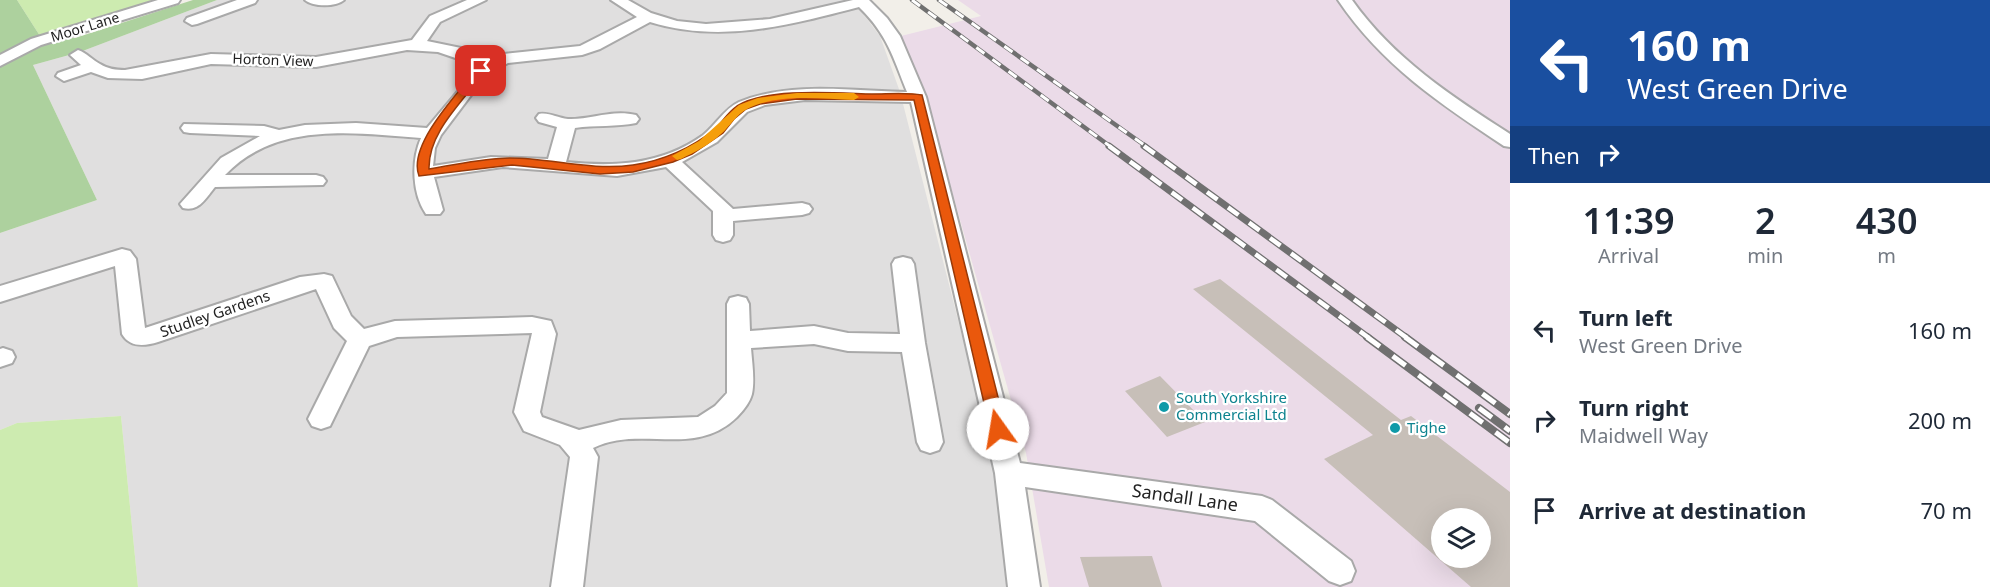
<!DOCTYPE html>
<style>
:root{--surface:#fff;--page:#f6f6f7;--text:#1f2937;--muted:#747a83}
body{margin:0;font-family:"Noto Sans",sans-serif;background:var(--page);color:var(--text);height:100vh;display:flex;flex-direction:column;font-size:22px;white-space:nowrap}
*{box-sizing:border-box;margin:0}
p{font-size:20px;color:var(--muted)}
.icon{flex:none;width:33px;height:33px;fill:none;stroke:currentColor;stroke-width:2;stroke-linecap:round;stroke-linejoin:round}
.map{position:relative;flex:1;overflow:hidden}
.sheet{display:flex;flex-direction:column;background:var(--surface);width:480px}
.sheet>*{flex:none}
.guide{background:#1a4fa0;color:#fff;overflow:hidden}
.tools{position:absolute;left:1431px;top:508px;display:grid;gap:12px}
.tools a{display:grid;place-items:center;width:60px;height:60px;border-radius:50%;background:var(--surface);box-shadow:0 6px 24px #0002;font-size:30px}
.pin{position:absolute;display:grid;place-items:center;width:51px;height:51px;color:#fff;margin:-26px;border-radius:12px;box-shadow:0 3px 9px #0006}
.me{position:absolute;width:66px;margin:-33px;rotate:347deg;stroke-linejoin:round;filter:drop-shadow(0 0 4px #0008)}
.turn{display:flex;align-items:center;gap:21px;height:126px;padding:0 18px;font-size:27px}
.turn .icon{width:78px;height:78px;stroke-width:2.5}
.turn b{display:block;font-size:42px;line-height:51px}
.then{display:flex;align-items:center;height:57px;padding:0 18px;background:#0003;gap:12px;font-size:22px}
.eta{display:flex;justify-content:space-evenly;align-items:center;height:102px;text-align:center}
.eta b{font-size:36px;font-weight:600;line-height:42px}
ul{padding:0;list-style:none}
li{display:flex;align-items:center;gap:18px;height:90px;padding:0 18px}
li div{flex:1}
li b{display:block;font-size:22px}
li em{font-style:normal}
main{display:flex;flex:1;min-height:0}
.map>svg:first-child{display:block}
.residential{fill:#e0dfdf}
.industrial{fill:#ebdbe8;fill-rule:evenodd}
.grass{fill:#cdebb0}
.forest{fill:#add19e}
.building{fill:#c7bfb8;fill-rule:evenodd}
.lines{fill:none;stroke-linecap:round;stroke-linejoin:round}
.minor-casing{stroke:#a9a9a9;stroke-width:4}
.minor{fill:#fff;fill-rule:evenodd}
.rail-far2-casing{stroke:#707070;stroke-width:4.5}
.rail-far1-casing{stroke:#707070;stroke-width:7}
.rail-casing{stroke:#707070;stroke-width:8}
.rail-far2{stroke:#fff;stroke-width:3;stroke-dasharray:10;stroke-linecap:butt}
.rail-far1{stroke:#fff;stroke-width:4.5;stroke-dasharray:13;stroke-linecap:butt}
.rail{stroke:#fff;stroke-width:5;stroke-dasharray:16;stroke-linecap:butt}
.route{fill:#ea580c;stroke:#983908;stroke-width:1.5}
.slow{fill:#f59e0b}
.culture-dot{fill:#0f9aa8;stroke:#fff;stroke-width:2}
.labels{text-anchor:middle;stroke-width:4.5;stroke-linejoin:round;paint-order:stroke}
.far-street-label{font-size:14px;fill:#222;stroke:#fff}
.street-label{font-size:15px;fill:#222;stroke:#fff}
.culture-label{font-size:15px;fill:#0d838f;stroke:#fff;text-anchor:start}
.near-street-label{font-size:18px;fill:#222;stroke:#fff}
</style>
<main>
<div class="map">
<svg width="1510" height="587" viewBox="0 0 1510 587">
<rect width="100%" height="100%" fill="#f2efe9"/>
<!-- residential -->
<path class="residential" d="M217,0h634l3,2 26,34 20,56 96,377 12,118h-870l-17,-171 -104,7 -17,7v-197l97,-33 -64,-135 47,-13z"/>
<!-- industrial -->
<path class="industrial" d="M958,0h552v587h-461l-23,-134 -101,-357 -24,-60 80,-20zM1442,519h38v39h-38z"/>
<!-- grass -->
<path class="grass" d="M17,0h136l-113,36z
M121,416l17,171h-138v-157l17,-7z"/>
<!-- forest -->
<path class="forest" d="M0,0h17l23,36 35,2 118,-38h24l-137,52 -47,13 64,135 -97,33z"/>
<!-- building -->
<path class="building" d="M1220,279l181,141 10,-4 99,76v95h-39l-147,-128 49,-24 -180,-146zM1442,519h38v39h-38z
M1160,376l45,46 -38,15 -42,-46z
M1152,556l10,31h-73l-9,-30z"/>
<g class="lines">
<defs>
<path id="minor" d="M158,0h22l-2,3 -137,42 -41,21v-11l31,-16z
M237,0h20l-2,3 -58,21 -5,1 -7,-4 2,-3z
M305,0h39c-8,7 -31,7 -39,0z
M467,0h19l-46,22 -13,19 34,7 30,12 13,-6 76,-8 57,-29 -26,-17h17l23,13 26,8 29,3 64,-5 83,-19h16l18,18 13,18 26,61 94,366 242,33 10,4 79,61 4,10 -4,10 -11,4 -11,-4 -74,-60 -230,-34 15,100h-32l-13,-114 -84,-371 -106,-2 -40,5 -18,7 -30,30 -35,20 51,47 69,-6 7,2 3,4 -3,4 -7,2 -69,6v14l-3,5 -7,2 -7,-2 -3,-5v-24l-47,-44 -49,9 -114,-9 -69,10 9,33 -3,4h-14c-14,-20 -15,-53 -5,-76 -67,-5 -145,-17 -196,37h91l7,2 3,4 -3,4 -108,2c-9,11 -16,25 -32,21l-3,-4 41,-46 39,-22 -70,-3 -6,-1 -3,-4 3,-4 80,2 15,4 26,-5 51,-2 71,5 52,-62 -41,-14 -31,-2 -91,17 -105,-3 -69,15 -34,-1 -17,-6 -27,9 -8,-5 2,-3 23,-8 -11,-10 8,-5c9,3 14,10 22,14 8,5 16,6 25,6l86,-16 105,3 96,-17 18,-24zM859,7c28,27 34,50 48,85 -54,-1 -116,-11 -168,10 -15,7 -24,24 -37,34 -41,29 -88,31 -136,26l9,-34c19,-3 43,-1 61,-5l3,-4 -3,-4c-24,-6 -46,5 -68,4 -11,-1 -19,-7 -29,-5l-3,4 3,4 18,5 -9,32 -57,-2 -58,9 2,-18 6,-13 46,-61 21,-11 74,-8 18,-6 50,-27c71,22 140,3 209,-15z
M1338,0h14c41,58 99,96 158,134v13l-6,-1c-65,-43 -122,-81 -166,-146z
M122,249l8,2 6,8 9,69 155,-51 24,-3 8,2 19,40 13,13 31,-8 137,-4 19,4 5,13 -16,78 2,5 37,13 42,-10 77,-3 17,-11 12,-13v-89l3,-6 8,-2 8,2 3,6 1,27 64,-5 34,7 52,1 -8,-70 3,-5 8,-2 8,2 3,5 11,79 18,99 -4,8 -9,3 -9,-3 -4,-8 -15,-90 -54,-1 -34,-7 -63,4c1,14 4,32 1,46 -2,8 -9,17 -15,23 -43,42 -96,7 -144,31l5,9 -15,130h-32l19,-130 -10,-12 -36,-14 -10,-19 18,-79 -135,4 -28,9 -39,80 -9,3 -9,-3 -4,-7 39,-78 -13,-13 -18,-39 -158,53c-13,4 -28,6 -36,-8l-7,-68 -115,36v-16z
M3,348l9,3 3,6 -3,6 -12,4v-18z"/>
</defs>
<!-- minor casing -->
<use href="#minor" class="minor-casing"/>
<!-- minor -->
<use href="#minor" class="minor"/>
<defs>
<path id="rail-far2" d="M912,0l199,147
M939,0l208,147"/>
<path id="rail-far1" d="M1109,146l260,192
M1144,146l263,192"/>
<path id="rail" d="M1367,337l143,106
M1405,337l105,77
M1479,408l31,23"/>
</defs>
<!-- rail-far2 casing -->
<use href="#rail-far2" class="rail-far2-casing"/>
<!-- rail-far1 casing -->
<use href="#rail-far1" class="rail-far1-casing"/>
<!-- rail casing -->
<use href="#rail" class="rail-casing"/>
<!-- rail-far2 -->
<use href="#rail-far2" class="rail-far2"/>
<!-- rail-far1 -->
<use href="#rail-far1" class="rail-far1"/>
<!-- rail -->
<use href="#rail" class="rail"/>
</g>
<!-- route -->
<path class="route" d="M481,68l4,3c-20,29 -57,60 -56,98 27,-4 54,-11 81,-11 41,0 81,13 123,7 29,-4 59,-17 82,-36 8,-8 13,-17 22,-23 30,-19 99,-13 135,-12 16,0 34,-2 50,1l84,334 -2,4 -6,2 -6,-2 -2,-4 -76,-329 -117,-1 -37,5 -14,5 -12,10 -11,14 -31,21 -19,8 -40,10 -33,2 -88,-9 -93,11c-12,-31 40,-84 58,-107z"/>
<!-- slow -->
<path class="slow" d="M797,93h57l5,4 -5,3c-33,-1 -76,-7 -107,9 -11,6 -17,17 -26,25 -12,11 -26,18 -40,25l-4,1 -5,-4 27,-15 40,-36 19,-7z"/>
<!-- markers -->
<g class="culture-dot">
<circle cx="1164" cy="407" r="6"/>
<circle cx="1395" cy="428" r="6"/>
</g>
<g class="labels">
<!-- far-street labels -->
<g class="far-street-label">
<text transform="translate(85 27) rotate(-17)" y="5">Moor Lane</text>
<text transform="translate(273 60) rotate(2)" y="5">Horton View</text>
</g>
<!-- street labels -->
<g class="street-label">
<text transform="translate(215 314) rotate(-19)" y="5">Studley Gardens</text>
</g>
<!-- culture labels -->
<g class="culture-label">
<text x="1176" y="403">South Yorkshire<tspan x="1176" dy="17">Commercial Ltd</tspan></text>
<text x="1407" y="433">Tighe</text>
</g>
<!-- near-street labels -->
<g class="near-street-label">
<text transform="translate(1185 498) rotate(8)" y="6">Sandall Lane</text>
</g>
</g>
</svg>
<div class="tools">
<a><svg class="icon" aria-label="layers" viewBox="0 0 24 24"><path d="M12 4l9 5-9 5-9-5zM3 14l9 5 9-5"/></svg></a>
</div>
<div class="pin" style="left:481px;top:71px;background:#d93025"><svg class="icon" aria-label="arrive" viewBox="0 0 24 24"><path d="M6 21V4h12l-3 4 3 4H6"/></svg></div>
<svg class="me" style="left:998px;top:429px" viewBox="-20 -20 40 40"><circle r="19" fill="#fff"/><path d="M0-13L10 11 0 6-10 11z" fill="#ea580c"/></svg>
</div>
<section class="sheet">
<div class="guide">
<div class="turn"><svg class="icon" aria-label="left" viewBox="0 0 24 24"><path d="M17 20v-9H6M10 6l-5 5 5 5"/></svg><div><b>160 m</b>West Green Drive</div></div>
<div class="then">Then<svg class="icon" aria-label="right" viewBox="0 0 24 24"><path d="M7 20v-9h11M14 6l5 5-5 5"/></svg></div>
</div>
<div class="eta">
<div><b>11:39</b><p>Arrival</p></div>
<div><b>2</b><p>min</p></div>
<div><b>430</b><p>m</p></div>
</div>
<ul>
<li><svg class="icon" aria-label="left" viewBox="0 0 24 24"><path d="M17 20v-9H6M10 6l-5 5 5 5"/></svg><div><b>Turn left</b><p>West Green Drive</p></div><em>160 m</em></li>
<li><svg class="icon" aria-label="right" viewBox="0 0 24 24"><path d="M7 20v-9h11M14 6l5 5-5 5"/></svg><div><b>Turn right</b><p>Maidwell Way</p></div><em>200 m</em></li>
<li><svg class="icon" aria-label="arrive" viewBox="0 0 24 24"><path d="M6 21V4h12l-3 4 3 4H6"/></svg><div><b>Arrive at destination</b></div><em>70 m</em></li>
</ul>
</section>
</main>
